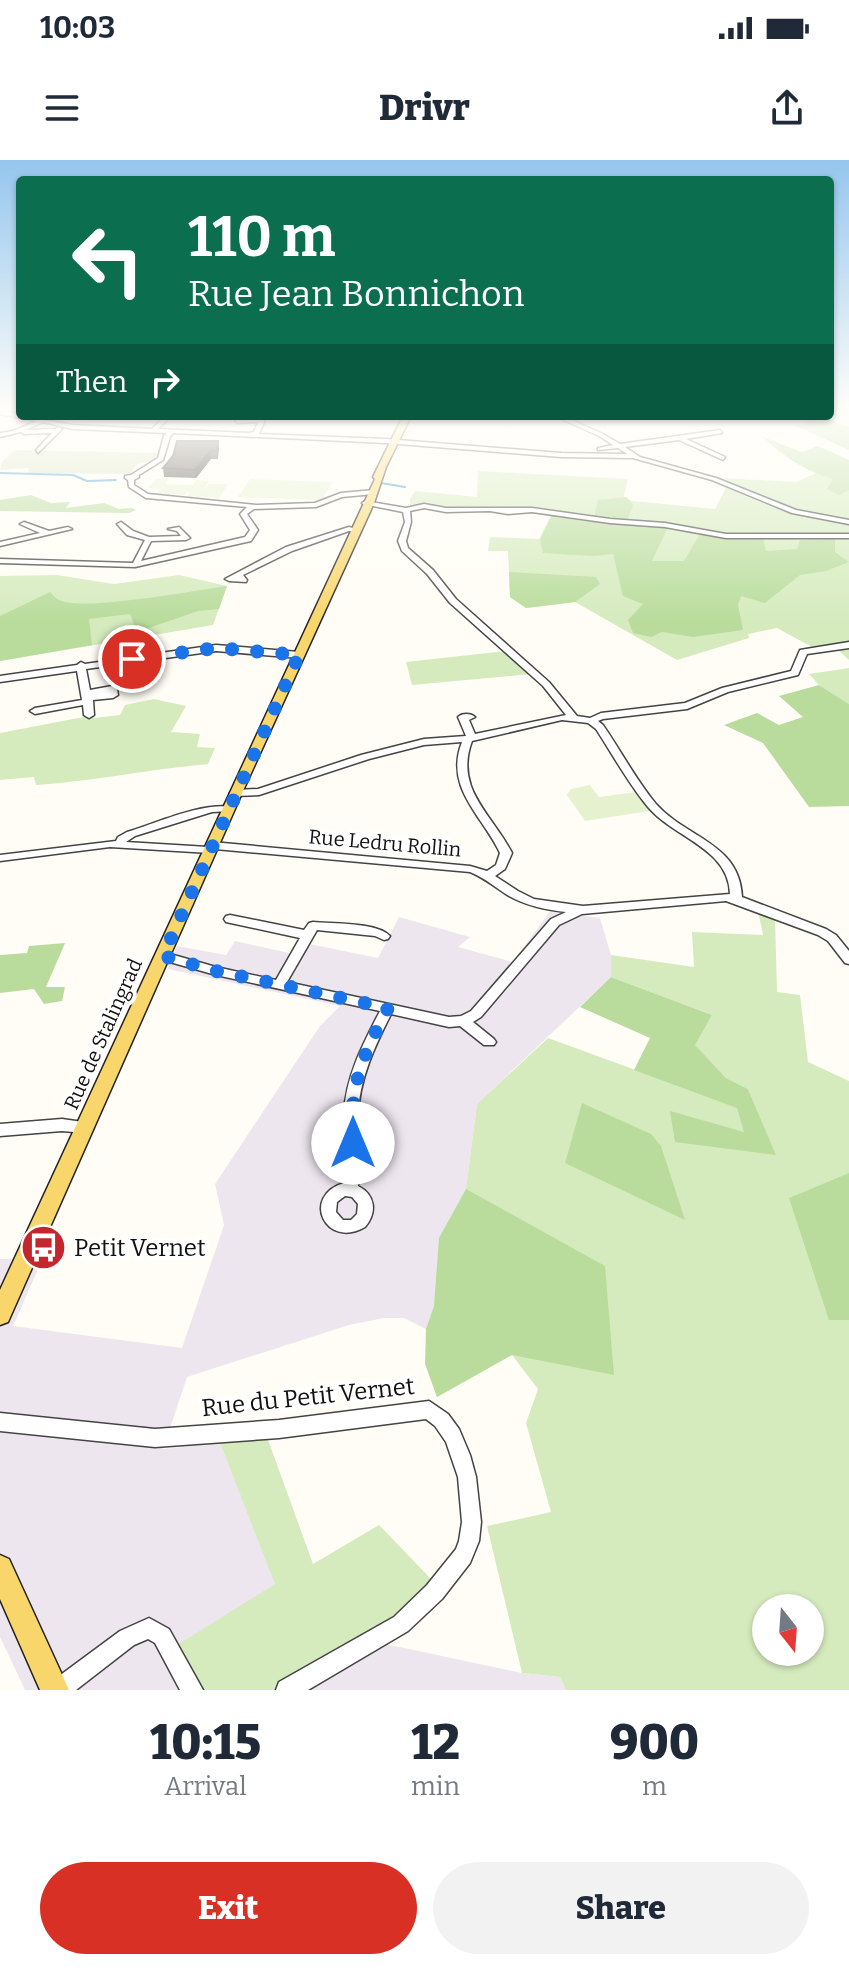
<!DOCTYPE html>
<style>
:root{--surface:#fff;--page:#f2f2f3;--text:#1f2937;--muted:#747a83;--accent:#d93025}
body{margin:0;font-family:Bitter,serif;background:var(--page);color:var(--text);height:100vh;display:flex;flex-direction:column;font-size:30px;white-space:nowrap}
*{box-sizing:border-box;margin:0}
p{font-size:26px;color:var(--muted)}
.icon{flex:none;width:44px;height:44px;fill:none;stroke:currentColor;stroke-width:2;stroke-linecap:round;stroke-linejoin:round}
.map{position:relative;height:1530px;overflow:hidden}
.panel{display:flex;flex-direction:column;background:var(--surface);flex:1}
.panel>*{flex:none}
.guide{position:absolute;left:16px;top:16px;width:818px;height:244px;border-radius:8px;box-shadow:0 2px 6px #0004;background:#0b6e4f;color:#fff;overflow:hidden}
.needle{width:52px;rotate:163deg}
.tools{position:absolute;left:752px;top:1434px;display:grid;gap:16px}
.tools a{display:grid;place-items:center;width:72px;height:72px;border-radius:50%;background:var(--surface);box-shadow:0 2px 6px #0004;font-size:40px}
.pin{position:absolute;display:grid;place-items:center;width:68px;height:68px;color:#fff;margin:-34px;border:4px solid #fff;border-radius:50%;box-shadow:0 2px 8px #0007}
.me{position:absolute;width:88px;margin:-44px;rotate:0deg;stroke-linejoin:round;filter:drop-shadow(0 0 6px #0008)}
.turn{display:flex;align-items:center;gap:28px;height:168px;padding:0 40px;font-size:36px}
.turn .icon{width:104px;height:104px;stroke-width:2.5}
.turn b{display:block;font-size:56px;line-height:68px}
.then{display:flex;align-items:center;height:76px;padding:0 40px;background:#0003;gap:16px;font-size:30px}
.eta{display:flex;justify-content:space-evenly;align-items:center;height:136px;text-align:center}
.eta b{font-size:48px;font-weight:800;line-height:56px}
.cta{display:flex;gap:16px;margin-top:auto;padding:16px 40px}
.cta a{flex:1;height:92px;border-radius:48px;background:var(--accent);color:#fff;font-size:32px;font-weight:800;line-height:92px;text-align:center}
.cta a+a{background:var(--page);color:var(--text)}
.status{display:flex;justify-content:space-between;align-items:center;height:56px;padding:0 40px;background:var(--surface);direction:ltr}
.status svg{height:22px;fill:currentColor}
header{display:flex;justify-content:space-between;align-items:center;height:104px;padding:0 40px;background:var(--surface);font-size:36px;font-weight:800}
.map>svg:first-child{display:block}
.industrial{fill:#eee6ef}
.green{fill:#d5ebbd;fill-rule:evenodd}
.forest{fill:#b9dc9c}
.cemetery{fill:#d9e3c4}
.pitch{fill:#e6f2cf}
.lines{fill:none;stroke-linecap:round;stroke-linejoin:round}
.stream{stroke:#3f96cf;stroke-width:2}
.minor-casing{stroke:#444;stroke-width:3}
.major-casing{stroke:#222;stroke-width:3}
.minor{fill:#fff;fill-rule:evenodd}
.major{fill:#f9d66b;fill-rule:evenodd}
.wall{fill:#4d4742}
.shaded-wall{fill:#3f3936}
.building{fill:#5a524d;stroke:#3f3936;stroke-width:2}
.route{stroke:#1a73e8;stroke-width:14;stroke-dasharray:0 25.2}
.labels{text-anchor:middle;stroke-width:8;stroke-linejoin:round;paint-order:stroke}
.street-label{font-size:20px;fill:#111;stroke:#fff}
.near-poi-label{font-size:24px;fill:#111;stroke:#fff;text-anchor:start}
.near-street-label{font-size:24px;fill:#111;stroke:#fff}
</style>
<div class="status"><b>10:03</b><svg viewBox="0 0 49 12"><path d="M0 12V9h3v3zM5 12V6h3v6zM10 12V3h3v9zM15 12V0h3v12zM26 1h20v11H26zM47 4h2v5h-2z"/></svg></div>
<header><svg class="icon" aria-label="menu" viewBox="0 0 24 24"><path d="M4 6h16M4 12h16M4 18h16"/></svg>Drivr<svg class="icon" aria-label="share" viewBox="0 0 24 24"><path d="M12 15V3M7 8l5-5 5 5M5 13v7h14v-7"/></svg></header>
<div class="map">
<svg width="849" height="1530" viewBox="0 0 849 1530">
<rect width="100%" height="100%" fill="#fffdf5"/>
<!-- industrial -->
<path class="industrial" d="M550,751l50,7 11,37v22l-134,127 -11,85 -27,49 -5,68 -8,23 -22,-11h-20l-35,7 -162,52 -24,72 57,-6 56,141 -101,63 23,43h-173l-25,-53v-378l43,-1 -30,68 169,22 42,-123 -9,-41 105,-158 20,-20 -172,-37 9,-23 49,9 9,-14 68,15 7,-12 68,14 21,-41 71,20 -12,10 55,15z
M362,1479l160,34 38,4 6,13h-292z"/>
<!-- green -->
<path class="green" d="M478,311l150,8 -5,21 92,9 14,-27 -12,-4 80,4 21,-10 31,6v182l-16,-15 -21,2 -35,-19 -29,6 1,4 -72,22 -102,-58 -49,6 -16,-11 -2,-46h-20l2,-14 49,2 12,-24 -71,-8 -31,3 -28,-5 -11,2v-8l5,-8 62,6z
M57,415l57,9 65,-9 48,11 -14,39 -213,36v-85z
M506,491l25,23 -119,11 -6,-23z
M849,508v36l-30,-19 -10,-11z
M154,539l32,7 -15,26 29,2 -3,13 18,1 -7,16c-57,5 -114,17 -172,21l-2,-8 -34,3v-47l94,-18v3l26,-3 5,-10z
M758,751l17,8 2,73 23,3 8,67 41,19v609h-283l-6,-13 -38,-4 -35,-147 64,-14 -25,-89 12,-34 -26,-34 -75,42 -11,-33v-35l8,-23 5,-68 27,-49 11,-85 71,-66 189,69 8,25 30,22 -27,-65 -22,-11 -32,-33 18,-30 -101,-38v-22l83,12 -2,-35 71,3zM766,1448h44v44h-44z
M267,1277l46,127 66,-39 56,58 -31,28 -130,79h-76l-24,-43 101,-63 -55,-141z"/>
<!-- forest -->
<path class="forest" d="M793,256h26l30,11v23l-55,-25 17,-1z
M763,277l39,15 16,-6 31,14v30l-10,5 -12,-6 6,-10c-28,-8 -49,-22 -70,-42z
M31,335l20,8 19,-1 -4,6 38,-5 15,6 13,-1 4,2 -7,3 -129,-2v-11z
M627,337l6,8 -6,16 41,6 -16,34h32l16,-27 63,4 3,13 31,-2 3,-9 35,-1v13l14,10 -23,9 -26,4 -35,28 -24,-7 -3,9 5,25 -50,7 -31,-5 -11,5 -18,-4 -5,-13 15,-16 -20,-8 -10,-42 -19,2 -51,-3 -3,-13 12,-25 41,6 5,-21z
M509,412l87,5 4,7 -25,18 -49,6 -16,-11z
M227,426l-8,23 -21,2 -61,21 -7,-18 -41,5 3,26 -92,16v-45l50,-24c3,3 5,6 9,8 22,12 138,-10 168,-14z
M819,525l30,19v102l-40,1 -46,-64 -39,-18 33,-12 22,12 24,-8 -24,-21z
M65,783l-19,44h19l-3,14 -18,3 -10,-15 -34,4v-38l27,-2 2,-7z
M611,817l101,38 -17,30 31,33 22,11 28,66 -101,-13 -5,-31 74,21 -7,-24 -103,-38 16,-32 -70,-31z
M582,943l69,31 10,12 24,74 -120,-57z
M849,1013v147h-20l-40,-122z
M466,1029l139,77 9,109 -102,-20 -75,42 -12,-33 1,-35 8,-23 5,-68z"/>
<!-- cemetery -->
<path class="cemetery" d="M15,290l145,3 -6,9 -17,2 -7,10 -102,-1 1,-5 -29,2 2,-8z"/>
<!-- pitch -->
<path class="pitch" d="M156,319h13l-3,5 27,1 3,-5 13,1 -6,10 6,-7h19l-9,14 -32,-1 3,-7 -5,5 -29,-1 4,-5 -12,-1z
M250,319l82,3 -10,18 -84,-3z
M590,625l9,12 37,-5 14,19 -65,10 -18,-26 4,-6z"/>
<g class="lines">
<!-- stream -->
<path class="stream" d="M0,313l73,2 14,6 29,-1
M381,323l24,4"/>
<defs>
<path id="minor" d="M0,250l20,4v2l53,9 79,4 13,-13h6l-13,13 91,4 5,-1 4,-10 -21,1 -2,-3 27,-2 3,2 -6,14 127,5 175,14 66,1 -9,-6 -20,2v-2l15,-3 -14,-9 -44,-20h8l40,18 17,10 100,-14 2,3 -36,6 39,18 -2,3 -44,-20 -54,7 15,10 76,21 80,32 53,10v4l-57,-11 -80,-33 -79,-22 -72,-1 -175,-14 -213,-10 -3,4 -7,23 -24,15v2l-5,3v5l14,9 109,11 58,-2 26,-10 33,-3 3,2 -3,2 -32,3 -26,10 -62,2 -7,5 11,16 -7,11 -116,26 -135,-4v-4l133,4 12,-23 -18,-5 -10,-11 4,-2 12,9 16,6 32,-1 -4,-5 -9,-2 11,-2 11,11 -4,2 -35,1 -10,20 104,-24 5,-7 -10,-16 7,-7 -101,-9 -17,-11 -1,-7 -3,-2v-2l6,-1 27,-17 6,-22 3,-3 -94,-4 -30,-7 -17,8 29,-1 4,-2 3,2 -24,24 -2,-3 16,-17 -28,1 -3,-2 -21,5v-4l13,-2 24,-10 -37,-7z
M365,341l41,7 18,-4 22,4h86l78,11 55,4 61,11h123v4h-123l-61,-11 -55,-4 -78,-11 -24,2 -18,-3 -44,1 -22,-4 -14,3 1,11 -5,19 2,7 25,22 23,29 93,83 28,34 13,2 11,-5 84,-10 37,-15 69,-17 9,-21 49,-8v6l-42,6 -9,21 -70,17 -41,17 -84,10 -5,2 5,4c18,26 33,55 53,79 30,34 84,39 86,93l84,32 10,6 13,16v13l-4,-1 -17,-22 -10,-6 -92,-34 -144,13 -23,11 -78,92 -8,5 21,17 2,3 -2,3h-10l-24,-19 -11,1 -58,-13c-16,32 -32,65 -33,102 0,23 4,46 0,70 18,9 19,27 7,41 -39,23 -65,-31 -21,-44 3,-24 -1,-47 0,-70 2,-37 19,-69 36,-102l-164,-36 -57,-16 -2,-3 2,-3 4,-1 53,15 60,13 24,-42 -74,-16 -2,-3 2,-3 4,-1 74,15 5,-7 4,-1c20,2 64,0 77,14l-2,3 -4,1 -9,-4 -58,-6 -30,52 162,35 12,-1 10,-5 80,-92 15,-7c-19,-2 -39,-6 -57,-16 -13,-8 -24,-18 -39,-24l-255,-23 -1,3 -4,1 -100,-6 -110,14v-6l116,-14 2,-4 9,-5c30,-9 75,-30 105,-25l1,2 -1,2 -20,1 -77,24 -9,6 82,5v-4l4,-1 258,24 17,5 9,-6 4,-12c-18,-38 -56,-65 -38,-111l-38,3 -55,14 -110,36 -24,1 -5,-3 5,-3 23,-1 103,-34 63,-16 42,-3 -8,-19c4,-4 13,-4 17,0l-6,3 6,14 91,-19 -23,-29 -93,-83 -23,-29 -25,-23 -4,-10 7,-19 -2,-10 -40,-8 -1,-1zM562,560l26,3 8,6c17,26 32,54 52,78 26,31 81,41 82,87l-147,12 -49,-7 -16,-8 -23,-15 10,-7 7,-16c-20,-39 -58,-64 -40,-112zM345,1036l7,1 6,7 -1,10 -6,6h-8l-7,-8 1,-10z
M24,362l25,9 19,-4 4,2 -72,17v-4l40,-9 -18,-8 -2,-1z
M349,367l12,3 -4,2 -8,-1 -57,20 -49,24 4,5 -1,2 -17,-1 -4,-2 61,-32z
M216,485l83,7 4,3 -4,3 -83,-7 -130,18 4,21 22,-4 5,3 1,6 -5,3 -20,2 1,15 -5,3 -5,-3 -1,-10 -48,9 -5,-3 5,-3 47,-8 -5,-29 -77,11v-6l77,-11 4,-3 4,2z
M62,959l28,4 2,4 -2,4 -5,2 -23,-2 -62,5v-12z
M429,1241l19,13 11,15 11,26 6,22 5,45 -2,19 -9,22 -28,36 -34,32 -100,59h-32l3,-8 115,-65 33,-32 29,-36 3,-8 3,-19 -4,-45 -12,-35 -11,-16 -9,-7 -147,19 -124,9 -155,-16v-18l155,16 124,-9z
M149,1458l20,11 34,61h-23l-25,-47 -7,-4 -14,6 -58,45h-28l3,-8 69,-51z"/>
<path id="major" d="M403,256h8l-25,51 -12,36 -132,290 -234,529 -8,3v-35l364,-787 11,-24 -2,-2z
M0,1395l9,4 60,131h-29l-40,-91z"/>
</defs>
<!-- minor casing -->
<use href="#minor" class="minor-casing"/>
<!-- major casing -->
<use href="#major" class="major-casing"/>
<!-- minor -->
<use href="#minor" class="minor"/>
<!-- major -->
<use href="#major" class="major"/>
</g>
<!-- wall -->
<path class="wall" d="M218,281l1,8 -1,10h-7l-15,19 -32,-1 -1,-9z"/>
<!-- shaded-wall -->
<path class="shaded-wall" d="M210,291l1,8 -15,19 -1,-8z"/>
<!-- building -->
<path class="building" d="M177,281h41l-1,10h-7l-15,19 -32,-2 10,-12z"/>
<!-- sky -->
<linearGradient id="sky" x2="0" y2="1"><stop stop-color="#95c6ee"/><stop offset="0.54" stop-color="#fffefa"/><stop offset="1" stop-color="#fffefa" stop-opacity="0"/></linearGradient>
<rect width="849" height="462" fill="url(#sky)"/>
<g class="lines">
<!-- route -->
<path class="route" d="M132,499l84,-11 83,7 -136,301 53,15 172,37c-27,52 -38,75 -35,135"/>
</g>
<!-- icons -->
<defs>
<symbol id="bus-disc" viewBox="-11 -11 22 22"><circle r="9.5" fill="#c4262e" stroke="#fff"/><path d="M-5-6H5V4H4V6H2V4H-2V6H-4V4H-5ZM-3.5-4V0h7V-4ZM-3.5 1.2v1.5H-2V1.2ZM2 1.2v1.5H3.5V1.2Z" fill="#fff"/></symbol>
</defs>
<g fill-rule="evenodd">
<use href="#bus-disc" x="18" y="1062" width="51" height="51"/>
</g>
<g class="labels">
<!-- street labels -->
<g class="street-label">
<text transform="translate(385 683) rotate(5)" y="7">Rue Ledru Rollin</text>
<text transform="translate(103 874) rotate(-66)" y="7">Rue de Stalingrad</text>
</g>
<!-- near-poi labels -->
<g class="near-poi-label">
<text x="74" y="1096">Petit Vernet</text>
</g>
<!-- near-street labels -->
<g class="near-street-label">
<text transform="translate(308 1237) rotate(-6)" y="8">Rue du Petit Vernet</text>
</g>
</g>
</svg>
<div class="tools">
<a><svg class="needle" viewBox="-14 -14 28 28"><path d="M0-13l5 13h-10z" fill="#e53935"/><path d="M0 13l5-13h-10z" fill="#747a83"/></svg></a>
</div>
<div class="pin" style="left:132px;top:499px;background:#d93025"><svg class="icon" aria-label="arrive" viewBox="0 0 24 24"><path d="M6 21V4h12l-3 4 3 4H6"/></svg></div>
<svg class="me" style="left:353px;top:983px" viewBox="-20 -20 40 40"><circle r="19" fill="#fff"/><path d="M0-13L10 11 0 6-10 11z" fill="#1a73e8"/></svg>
<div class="guide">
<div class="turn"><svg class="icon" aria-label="left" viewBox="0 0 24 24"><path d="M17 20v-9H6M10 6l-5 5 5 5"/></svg><div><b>110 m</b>Rue Jean Bonnichon</div></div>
<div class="then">Then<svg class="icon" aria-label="right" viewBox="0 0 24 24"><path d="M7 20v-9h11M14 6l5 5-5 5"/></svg></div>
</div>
</div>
<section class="panel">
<div class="eta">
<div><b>10:15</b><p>Arrival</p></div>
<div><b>12</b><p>min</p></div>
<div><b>900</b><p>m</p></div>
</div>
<div class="cta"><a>Exit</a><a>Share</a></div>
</section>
